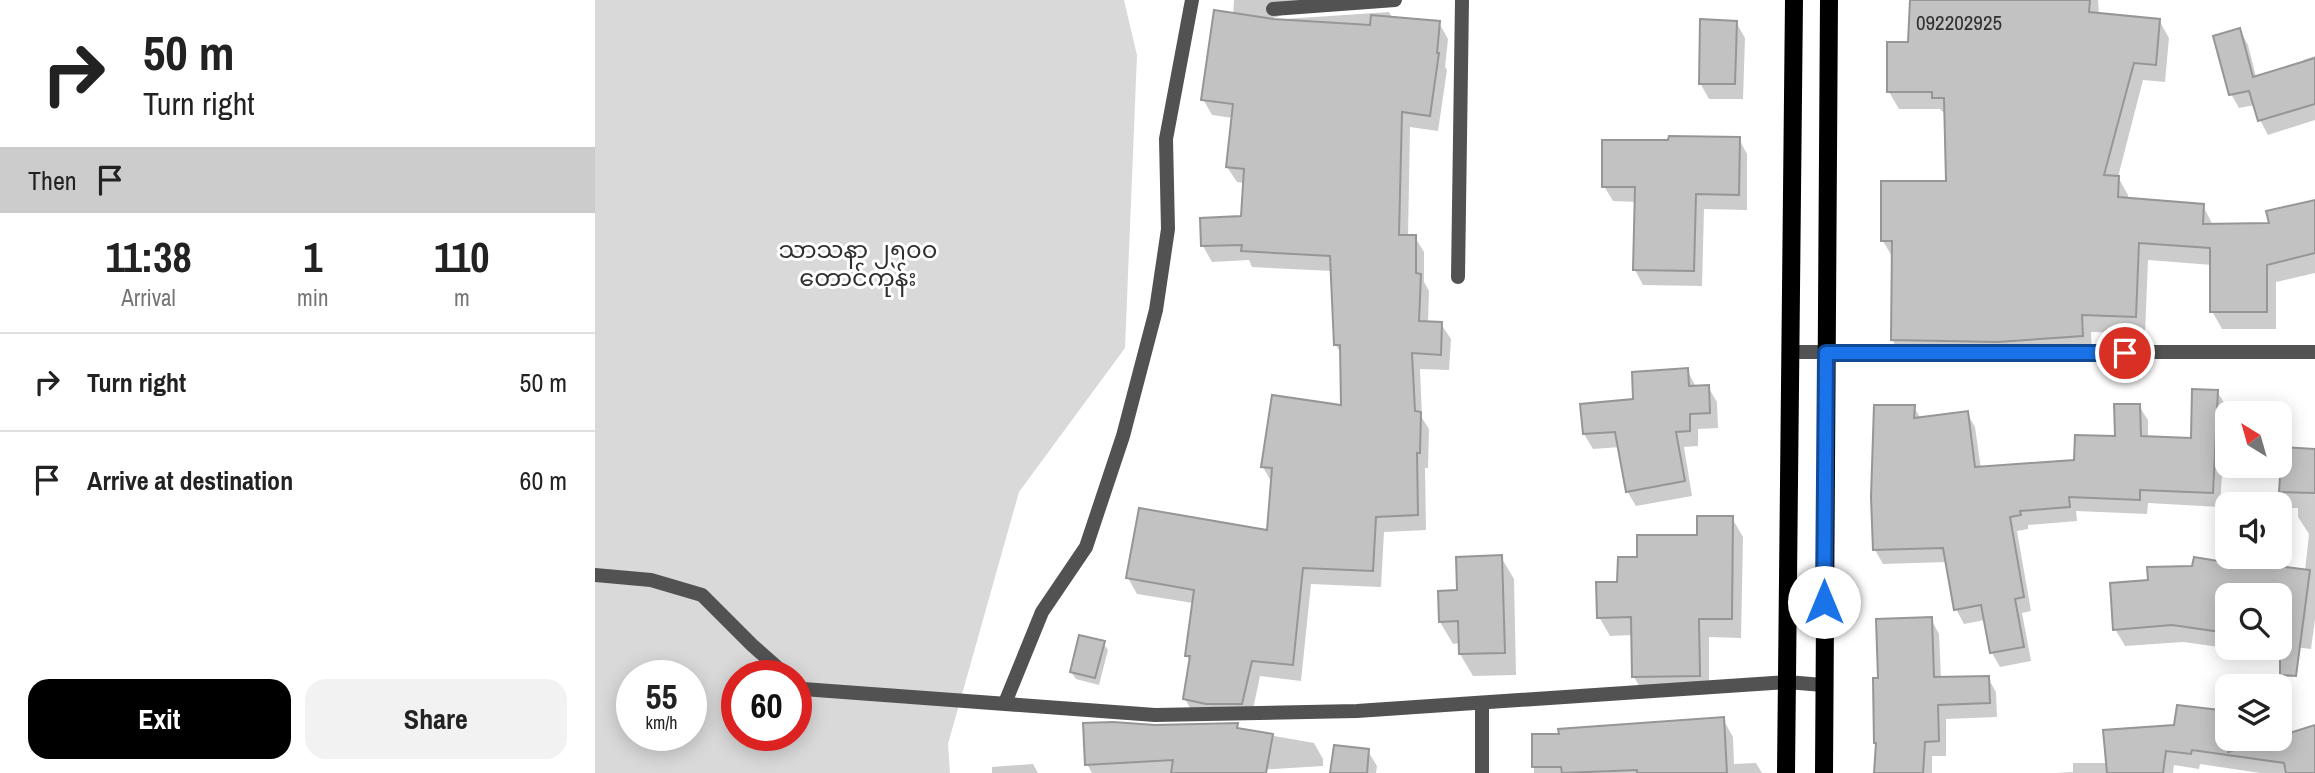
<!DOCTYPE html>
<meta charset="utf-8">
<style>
:root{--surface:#fff;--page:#f2f2f2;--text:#222;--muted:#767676;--line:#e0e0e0;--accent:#000}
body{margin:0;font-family:"Archivo Narrow","Noto Sans Myanmar",sans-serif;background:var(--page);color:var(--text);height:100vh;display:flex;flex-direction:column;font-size:26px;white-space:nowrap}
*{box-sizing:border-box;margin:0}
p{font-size:23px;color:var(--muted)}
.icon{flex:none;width:38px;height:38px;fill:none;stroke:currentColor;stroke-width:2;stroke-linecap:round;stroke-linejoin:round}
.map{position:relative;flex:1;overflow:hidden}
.sheet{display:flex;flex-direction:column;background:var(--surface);width:595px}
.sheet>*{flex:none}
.top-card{background:#fff;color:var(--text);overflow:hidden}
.needle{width:46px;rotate:323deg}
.controls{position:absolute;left:1620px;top:401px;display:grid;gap:14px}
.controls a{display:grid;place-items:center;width:77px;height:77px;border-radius:14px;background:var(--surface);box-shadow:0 4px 18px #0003;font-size:35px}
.speed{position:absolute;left:21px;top:660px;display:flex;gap:14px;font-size:35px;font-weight:700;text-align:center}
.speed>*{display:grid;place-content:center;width:91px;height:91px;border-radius:50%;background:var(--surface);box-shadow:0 4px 18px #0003;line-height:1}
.speed small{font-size:18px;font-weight:400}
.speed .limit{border:10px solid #d22;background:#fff;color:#111}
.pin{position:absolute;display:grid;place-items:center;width:60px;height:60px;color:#fff;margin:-30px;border:4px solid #fff;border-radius:50%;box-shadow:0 2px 7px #0007}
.me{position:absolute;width:77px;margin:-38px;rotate:0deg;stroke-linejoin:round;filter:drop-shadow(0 0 5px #0008)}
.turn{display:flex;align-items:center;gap:24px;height:147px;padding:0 28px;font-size:32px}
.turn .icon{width:91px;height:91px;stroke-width:2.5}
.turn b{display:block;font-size:49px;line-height:60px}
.then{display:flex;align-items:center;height:66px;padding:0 28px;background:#0003;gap:14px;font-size:26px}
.eta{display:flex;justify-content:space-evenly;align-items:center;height:119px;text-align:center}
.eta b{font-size:42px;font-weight:800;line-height:49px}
.action{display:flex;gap:14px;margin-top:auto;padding:14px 28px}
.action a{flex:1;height:80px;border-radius:21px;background:var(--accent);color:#fff;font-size:28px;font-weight:800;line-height:80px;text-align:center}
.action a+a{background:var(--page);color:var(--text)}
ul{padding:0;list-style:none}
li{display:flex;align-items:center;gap:21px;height:98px;padding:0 28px;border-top:2px solid var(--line)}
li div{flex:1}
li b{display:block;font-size:26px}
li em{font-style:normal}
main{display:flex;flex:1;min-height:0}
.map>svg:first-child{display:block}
.green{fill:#d9d9d9;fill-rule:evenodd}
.shadow{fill:#0003}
.building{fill:#c2c2c2;stroke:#969696;stroke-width:2}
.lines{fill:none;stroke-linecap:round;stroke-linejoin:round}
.service{stroke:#525252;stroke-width:14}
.minor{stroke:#525252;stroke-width:14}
.primary{stroke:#000;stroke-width:18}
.route-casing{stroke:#114b97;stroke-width:18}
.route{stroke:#1a73e8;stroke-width:12}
.labels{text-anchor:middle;stroke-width:6;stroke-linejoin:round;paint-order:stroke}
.number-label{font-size:21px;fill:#303030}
.park-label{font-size:24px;fill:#303030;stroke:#fff}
</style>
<main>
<section class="sheet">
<div class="top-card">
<div class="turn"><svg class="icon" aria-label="right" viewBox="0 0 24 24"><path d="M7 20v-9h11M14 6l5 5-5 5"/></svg><div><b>50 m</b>Turn right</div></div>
<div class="then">Then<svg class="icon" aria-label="arrive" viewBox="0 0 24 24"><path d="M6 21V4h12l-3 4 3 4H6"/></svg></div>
</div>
<div class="eta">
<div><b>11:38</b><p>Arrival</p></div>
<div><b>1</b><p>min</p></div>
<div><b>110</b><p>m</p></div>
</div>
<ul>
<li><svg class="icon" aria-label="right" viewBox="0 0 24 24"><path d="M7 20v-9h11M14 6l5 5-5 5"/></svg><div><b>Turn right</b></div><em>50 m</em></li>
<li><svg class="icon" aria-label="arrive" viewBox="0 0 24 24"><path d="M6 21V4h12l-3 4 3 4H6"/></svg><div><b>Arrive at destination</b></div><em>60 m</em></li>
</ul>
<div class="action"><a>Exit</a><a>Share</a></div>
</section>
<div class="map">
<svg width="1720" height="773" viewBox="0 0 1720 773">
<rect width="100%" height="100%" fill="#fff"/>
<!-- green -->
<path class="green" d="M0,0h529l13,55 -12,293 -106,144 -71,252 2,29h-355zM37,676h59v59h-59zM142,676h59v59h-59z"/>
<!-- shadow -->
<path class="shadow" d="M639,0h163l-115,15 -13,5 120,-8 4,7 46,4 9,16 -3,28 2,3 -9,61 -28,-4 -2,109 7,1 9,15v30l5,9 -1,32 13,1 10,15 -2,31 -29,-1 2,49 7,11 -1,39h-3l1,62 -42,2 -3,55 -70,-3 -10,97 -41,-5 -9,43 -57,-4 -9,-16 6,-36 -5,-8 7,-52 -56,-9 -9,-16 141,-46 3,-49 -9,-16 80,-60 -1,-52 -7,-11 -3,-73 -80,-4 -3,-7 -37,2 -9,-16 39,-28 3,-35 -8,-1 -10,-15 6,-49 -21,-3 -9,-16 30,-84z
M1317,0h186l1,15 60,5 10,18 -4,44 -22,-2 -25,97 10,18v4l75,7 10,19h58l44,-11v59l-39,9v47h-54l-10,-18v-46l-64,-5 -3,74 -54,-2 1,21 -189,4 -11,-17 1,-82 -10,-17 65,-59 -2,-67 -6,-6h-41l-10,-17 20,-48z
M1141,22l9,16 -2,61h-34l-9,-16z
M1645,30l8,15 8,32 48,-14 -1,-3 12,-4v64l-47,15 -8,-15 -5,-15 -16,3 -8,-14z
M1144,139l8,15v56l-43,-1 -2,77 -59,-1 -8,-15 2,-68 -24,-1 -9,-15z
M1092,370l9,17h12l9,15 1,26 -20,1v17l-14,1 8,49 -56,10 -9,-15 -7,-44 -27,2 -9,-15z
M1622,391l9,15 -6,101 -72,-4 -1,11 -71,-3 1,10 -49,4v4l-11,2 14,80 -9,2 9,48 -31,6 -8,-14 -7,-33 -21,4 -8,-15 -9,-47 -64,2 -8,-14 39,-143 7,12 46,-6 8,14 6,42 94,-8 41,-23 23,-32 9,14v18l45,2z
M1720,451v168l-4,30 -31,-4v-50h-52v53h43l-1,6 -87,-12 -58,4 -10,-17 34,-47 88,-16 68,5 4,-37 -11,-17v-9h-7l-10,-17z
M1137,518l11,19 -2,101 -32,-1v57l-64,2 -11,-19 -1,-42 -23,1 -11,-19 20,-34 19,-24 61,-22z
M906,557l13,22 2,96 -43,1 -13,-22v-11l-7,1 -13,-22 19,-30z
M1336,619l8,15 2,44h47l8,14 1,25 -51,2v37h-14v17h-56l-1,-31 5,-62z
M508,643l5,7 -9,35 -23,-6 -5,-7z
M1128,719l10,18 1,27 22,-1 6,10h-228v-37h27z
M490,725h152l3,5 74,13 9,16v7l-116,7h-115l-5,-9z
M1720,727v46h-55l-60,-9 -1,5 -25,-4 -1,8h-117l17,-1v-9h35l120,-25h52v-7l1,6z
M773,751l9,15 -1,7h-44z
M438,764l5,9h-46v-6z"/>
<!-- building -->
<path class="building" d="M1315,0h180l-1,12 71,7 -4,46 -22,-2 -30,112 15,1 -1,21 86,7 -1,20 66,-1 -3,-12 49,-11v53l-48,12v47h-57v-64l-71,-5 -3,74 -54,-2 1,21 -85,6 -107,-2 1,-99h-11v-60h65l-2,-83h-12v-6h-45v-50h21z
M619,10l59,9 97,6 1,-10 69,6 -3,32h2l-9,63 -28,-4 -3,123h17v38l5,1 -2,47 23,1 -1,33 -29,-2 3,58 6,1 -1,41h-3l1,62 -42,2 -3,54 -70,-3 -10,97 -41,-4 -10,43h-36l-23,-5 7,-43h-5l9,-66 -68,-12 13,-70 128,22 5,-62 -11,-1 11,-72 69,10 -1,-60h-6l-4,-89 -89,-5 1,-6 -41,1 -1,-28 41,-2 3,-47 -18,-2 7,-63 -32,-4z
M1105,19l37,2 -2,63h-36z
M1645,28l13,49 62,-19v46l-57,17 -9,-30 -20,4 -16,-59z
M1074,136l71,1 -1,58 -43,-1 -2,77 -61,-1 2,-83h-33v-47h66z
M1093,368l1,18 20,-1 1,28 -20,1v17l-14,1 9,49 -59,11 -11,-60 -32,2 -3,-30 53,-5 -1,-27z
M1597,389l26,1 -5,103 -73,-3v10l-71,-3 1,10 -50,4 1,4 -11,2 14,80 -9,2 9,48 -34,6 -9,-48 -27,5 -11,-62 -70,2 -2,-53 3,-92h41l-1,13 54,-7 7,56 99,-7 1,-25 40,1 -1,-32h26l1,32 50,2z
M1687,447l33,2v44l-36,-1z
M1102,516h36l-1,103h-33l1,57 -68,1 -1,-60 -34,1 -1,-36h21l1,-25h19v-22h60z
M907,555l3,98 -46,1 -1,-33 -19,1 -1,-31 19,-1 -1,-33z
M1599,557l42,7v-3l74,9 -14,106 -16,-1v-80h-52v38l-56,-8 -59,5 -3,-47 38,-3 -1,-13 45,-1z
M1337,617l2,60 55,-1 1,27 -52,2 1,36 -14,1 -2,31h-49l2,-30h-2l-1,-65h5l-2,-59z
M484,635l26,6 -10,37 -25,-6z
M1582,705l51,6v41l43,-14h9v-2l35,-11v48h-29l-2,-10 -92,-13 -1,4 -25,-3 -3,22h-56l-4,-43 71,-5z
M1129,717l3,56h-90v-3l-75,3 -1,-6h-29v-33h27l-1,-5z
M518,722l42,3 83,-2 -1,5 36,6 -7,39h-95l2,-13 -88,5 -2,-42z
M739,745l35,4 -2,24h-37z"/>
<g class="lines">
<!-- service -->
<path class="service" d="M0,575l56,5 51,15 50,50 35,31
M201,683l7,6 352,26 202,-4 430,-29 36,3"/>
<!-- minor -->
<path class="minor" d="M678,9l122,-9
M863,277l4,-277
M1195,352h525
M410,703l37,-91 44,-65 37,-111 33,-126 12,-81 -2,-90 26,-139
M887,773v-70"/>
<!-- primary -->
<path class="primary" d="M1191,773l8,-773
M1229,773l5,-773"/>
</g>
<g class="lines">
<defs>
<path id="route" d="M1229,602l2,-249h299"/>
</defs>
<!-- route casing -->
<use href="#route" class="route-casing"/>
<!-- route -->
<use href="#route" class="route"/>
</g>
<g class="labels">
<!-- number labels -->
<g class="number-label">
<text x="1364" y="30">092202925</text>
</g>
<!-- park labels -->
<g class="park-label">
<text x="263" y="258">သာသနာ ၂၅၀၀<tspan x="263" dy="28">တောင်ကုန်း</tspan></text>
</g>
</g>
</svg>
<div class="controls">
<a><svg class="needle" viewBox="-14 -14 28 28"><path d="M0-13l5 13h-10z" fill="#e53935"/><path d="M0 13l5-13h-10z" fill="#767676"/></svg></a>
<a><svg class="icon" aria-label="sound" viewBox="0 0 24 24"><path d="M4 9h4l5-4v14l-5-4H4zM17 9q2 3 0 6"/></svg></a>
<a><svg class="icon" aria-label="search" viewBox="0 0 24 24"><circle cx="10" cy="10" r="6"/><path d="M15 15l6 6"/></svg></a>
<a><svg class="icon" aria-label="layers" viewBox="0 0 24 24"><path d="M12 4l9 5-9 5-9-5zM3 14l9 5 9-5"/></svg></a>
</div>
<div class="speed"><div>55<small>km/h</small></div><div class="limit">60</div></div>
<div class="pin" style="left:1530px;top:353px;background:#d93025"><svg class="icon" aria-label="arrive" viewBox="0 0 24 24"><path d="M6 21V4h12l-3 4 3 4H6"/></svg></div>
<svg class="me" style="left:1229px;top:602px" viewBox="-20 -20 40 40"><circle r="19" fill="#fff"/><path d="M0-13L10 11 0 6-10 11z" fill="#1a73e8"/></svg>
</div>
</main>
